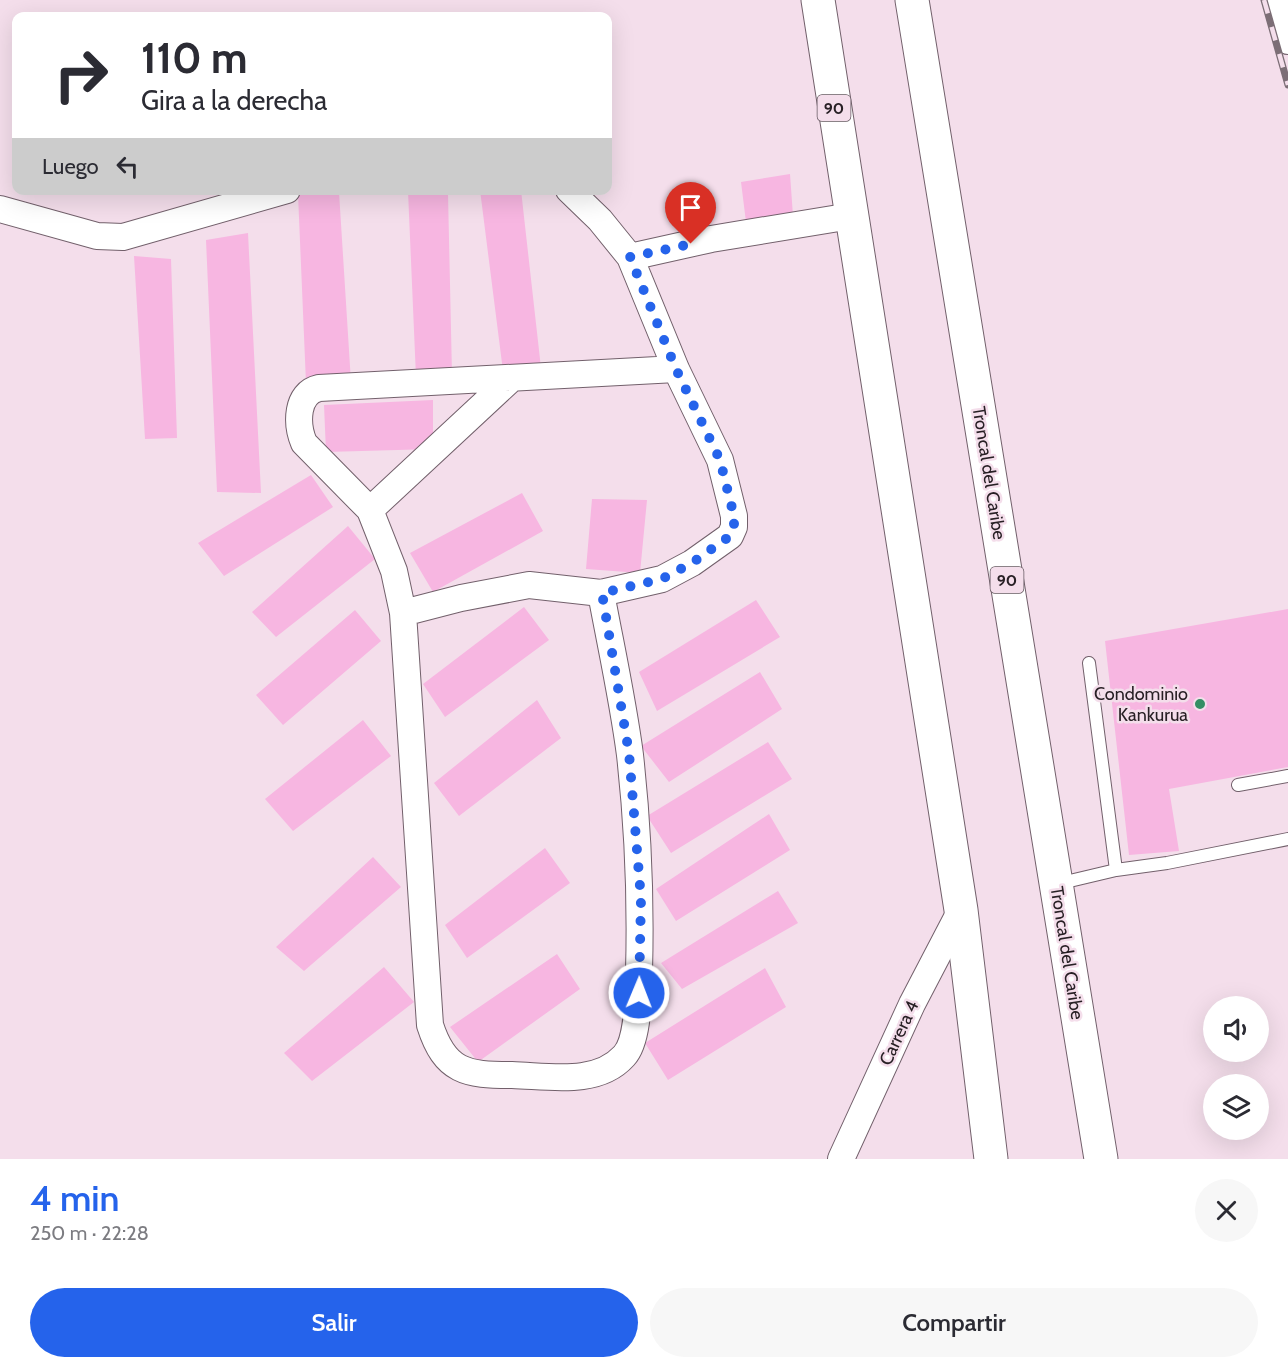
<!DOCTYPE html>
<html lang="es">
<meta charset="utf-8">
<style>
:root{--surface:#fff;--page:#f7f7f7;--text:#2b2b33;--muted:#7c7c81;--accent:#2563eb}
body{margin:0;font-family:Cabin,sans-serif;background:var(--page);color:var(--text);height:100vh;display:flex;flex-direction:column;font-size:22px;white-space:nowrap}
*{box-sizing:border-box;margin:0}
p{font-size:20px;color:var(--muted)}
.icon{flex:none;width:33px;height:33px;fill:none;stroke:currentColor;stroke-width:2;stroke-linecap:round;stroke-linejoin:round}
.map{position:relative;height:1159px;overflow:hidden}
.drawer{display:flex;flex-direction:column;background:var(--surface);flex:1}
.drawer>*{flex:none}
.banner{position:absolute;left:12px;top:12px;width:600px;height:183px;border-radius:12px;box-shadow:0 6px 24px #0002;background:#fff;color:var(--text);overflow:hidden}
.fabs{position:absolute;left:1203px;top:996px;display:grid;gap:12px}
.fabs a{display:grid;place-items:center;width:66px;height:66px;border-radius:50%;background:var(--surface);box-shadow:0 6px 24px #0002;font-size:30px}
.pin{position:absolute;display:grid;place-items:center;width:51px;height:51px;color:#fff;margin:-62px -26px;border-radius:50% 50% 50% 0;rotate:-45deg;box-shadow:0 0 6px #0007}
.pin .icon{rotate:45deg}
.me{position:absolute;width:66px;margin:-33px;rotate:1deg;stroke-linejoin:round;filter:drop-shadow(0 0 4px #0008)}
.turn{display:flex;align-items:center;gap:21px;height:126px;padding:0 30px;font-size:27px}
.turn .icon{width:78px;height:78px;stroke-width:2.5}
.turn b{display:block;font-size:42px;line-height:51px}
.then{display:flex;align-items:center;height:57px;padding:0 30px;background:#0003;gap:12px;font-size:22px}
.round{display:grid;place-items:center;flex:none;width:63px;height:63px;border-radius:32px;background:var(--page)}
.summary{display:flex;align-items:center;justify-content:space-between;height:102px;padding:0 30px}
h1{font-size:36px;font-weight:600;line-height:45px;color:var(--accent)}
.cta{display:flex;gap:12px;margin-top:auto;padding:12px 30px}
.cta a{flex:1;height:69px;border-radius:36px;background:var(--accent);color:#fff;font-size:24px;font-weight:600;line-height:69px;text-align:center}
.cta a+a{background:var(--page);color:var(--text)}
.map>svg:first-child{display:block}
.building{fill:#f7b6e1}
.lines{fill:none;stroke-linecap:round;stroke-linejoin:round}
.service-casing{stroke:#72606b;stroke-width:14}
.minor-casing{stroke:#72606b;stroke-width:28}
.trunk-casing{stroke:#72606b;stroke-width:35}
.service{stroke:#fff;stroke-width:12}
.minor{stroke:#fff;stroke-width:26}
.trunk{stroke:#fff;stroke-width:33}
.rail-casing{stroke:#7c6e76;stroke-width:7}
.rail{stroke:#f4deeb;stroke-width:4.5;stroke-dasharray:14;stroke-linecap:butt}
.route{stroke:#2563eb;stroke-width:10;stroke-dasharray:0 18}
.poi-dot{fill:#348e64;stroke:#f4deeb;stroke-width:2}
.labels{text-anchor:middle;stroke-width:5;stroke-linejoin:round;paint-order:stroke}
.shield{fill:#f4deeb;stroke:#655960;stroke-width:1.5}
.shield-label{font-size:16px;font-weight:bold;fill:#282025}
.street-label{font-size:18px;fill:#282025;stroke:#f4deeb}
.poi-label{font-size:18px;fill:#282025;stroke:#f4deeb;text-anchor:end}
</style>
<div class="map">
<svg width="1288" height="1159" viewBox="0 0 1288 1159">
<rect width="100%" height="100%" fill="#f4deeb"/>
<!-- building -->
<path class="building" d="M790,174l3,42 -47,6 -5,-40z
M480,190h41l20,178 -38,3z
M408,191l40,3 4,180 -36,3z
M339,192l12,190 -45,1 -8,-189z
M248,233l13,260 -44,-1 -11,-252z
M134,256l37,3 6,179 -32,1z
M433,400v49l-107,3 -2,-47z
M311,475l22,32 -109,69 -26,-33z
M522,493l21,38 -110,61 -23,-39z
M592,499l55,1 -7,73 -54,-4z
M348,526l27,33 -99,78 -24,-25z
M756,600l24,37 -123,74 -18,-39z
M524,607l25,33 -104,77 -22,-33z
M1288,609v158l-119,22 10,62 -50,4 -24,-214z
M355,610l26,31 -98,84 -27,-30z
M760,672l22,37 -113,73 -28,-36z
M537,700l24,38 -102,78 -25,-33z
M363,720l28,36 -98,75 -28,-32z
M768,742l24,37 -121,74 -24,-37z
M769,814l21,36 -114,71 -20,-32z
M545,848l25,35 -103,75 -22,-33z
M373,857l28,30 -97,84 -28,-24z
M778,891l20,32 -116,66 -21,-26z
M557,954l23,35 -102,73 -28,-35z
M384,967l30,35 -102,79 -28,-28z
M765,968l21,39 -118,73 -23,-37z"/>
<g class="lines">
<defs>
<path id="service" d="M1238,785l50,-9
M1116,870l51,-7 121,-24
M1057,884l59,-14 -27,-207"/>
<path id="minor" d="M1277,0l11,41
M0,209l97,27 26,1 164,-47
M630,257l81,-18 140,-23
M370,510l142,-132
M601,593c10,54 22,108 29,162 8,72 11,144 9,217 -1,21 0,68 -15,84 -27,30 -75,20 -112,19 -46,0 -67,-3 -82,-50l-27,-412 -9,-42 -24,-61 -66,-67c-8,-19 -8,-50 15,-55l357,-19
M403,613l58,-15 68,-13 72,8 61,-14 30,-16 38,-27 4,-9v-11l-14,-56 -44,-91 -46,-112 -30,-37 -31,-30
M841,1159l71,-155 49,-94"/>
<path id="trunk" d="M818,0l143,910 30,249
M912,0l189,1159"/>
</defs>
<!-- service casing -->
<use href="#service" class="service-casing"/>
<!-- minor casing -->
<use href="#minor" class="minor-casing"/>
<!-- trunk casing -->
<use href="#trunk" class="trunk-casing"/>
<!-- service -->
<use href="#service" class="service"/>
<!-- minor -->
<use href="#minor" class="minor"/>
<!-- trunk -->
<use href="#trunk" class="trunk"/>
<defs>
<path id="rail" d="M1264,0l24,85"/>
</defs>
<!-- rail casing -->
<use href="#rail" class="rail-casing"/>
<!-- rail -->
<use href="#rail" class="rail"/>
</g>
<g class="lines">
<!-- route -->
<path class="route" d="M639,993l2,-94 -12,-146 -27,-160 60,-14 30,-16 38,-27 4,-9v-11l-14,-56 -44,-91 -46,-112 61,-13"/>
</g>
<!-- markers -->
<circle class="poi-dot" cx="1200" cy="704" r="6"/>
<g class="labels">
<!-- shield labels -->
<g class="shield">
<rect x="817.5" y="95" width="33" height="26" rx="4.5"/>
<rect x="990.5" y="567" width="33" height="26" rx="4.5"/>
</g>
<g class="shield-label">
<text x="834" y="114">90</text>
<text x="1007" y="586">90</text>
</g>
<!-- street labels -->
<g class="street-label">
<text transform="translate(989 473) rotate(81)" y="6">Troncal del Caribe</text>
<text transform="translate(1067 953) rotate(81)" y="6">Troncal del Caribe</text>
<text transform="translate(899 1033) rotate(-65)" y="6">Carrera 4</text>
</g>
<!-- poi labels -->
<g class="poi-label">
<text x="1188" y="700">Condominio<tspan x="1188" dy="21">Kankurua</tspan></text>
</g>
</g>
</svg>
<div class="fabs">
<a><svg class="icon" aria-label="sound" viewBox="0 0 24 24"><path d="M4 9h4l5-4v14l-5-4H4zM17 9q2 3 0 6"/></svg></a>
<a><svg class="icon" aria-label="layers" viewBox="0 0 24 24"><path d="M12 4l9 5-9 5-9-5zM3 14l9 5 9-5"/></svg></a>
</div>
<div class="pin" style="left:691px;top:244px;background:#d93025"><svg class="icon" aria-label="arrive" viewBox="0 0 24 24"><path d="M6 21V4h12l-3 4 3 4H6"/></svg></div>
<svg class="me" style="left:639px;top:993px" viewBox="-20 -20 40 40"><circle r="17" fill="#2563eb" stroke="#fff" stroke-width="3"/><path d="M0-11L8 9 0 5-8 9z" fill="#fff"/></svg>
<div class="banner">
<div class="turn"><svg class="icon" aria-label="right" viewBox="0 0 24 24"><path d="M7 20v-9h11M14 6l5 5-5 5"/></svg><div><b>110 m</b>Gira a la derecha</div></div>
<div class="then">Luego<svg class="icon" aria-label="left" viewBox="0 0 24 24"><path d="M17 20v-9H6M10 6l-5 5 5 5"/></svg></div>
</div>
</div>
<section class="drawer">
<div class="summary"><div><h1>4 min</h1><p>250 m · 22:28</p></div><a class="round"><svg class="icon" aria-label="close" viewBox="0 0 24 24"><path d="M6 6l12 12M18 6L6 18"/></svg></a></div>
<div class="cta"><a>Salir</a><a>Compartir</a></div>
</section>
